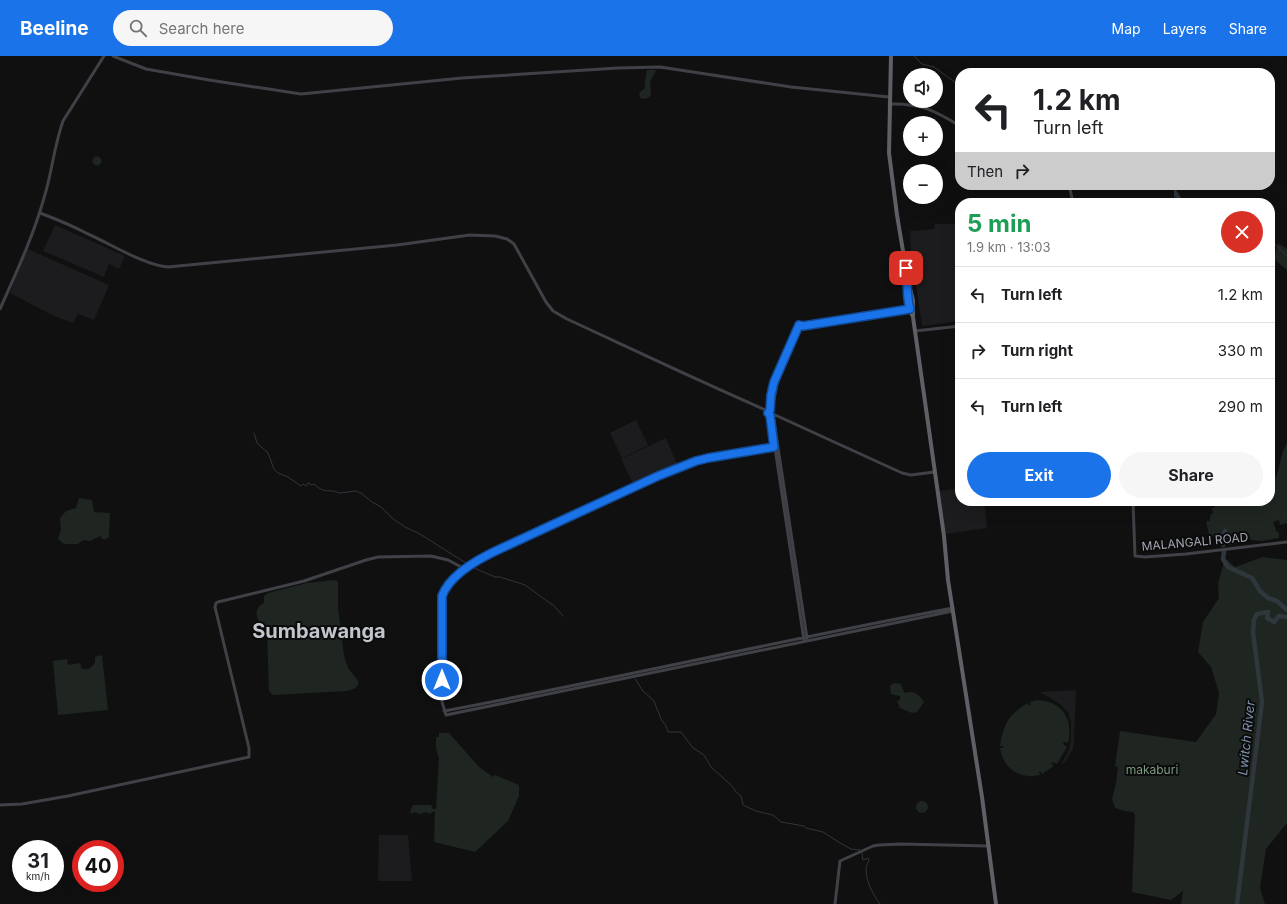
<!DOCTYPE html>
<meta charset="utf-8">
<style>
:root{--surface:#fff;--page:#f6f6f6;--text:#202124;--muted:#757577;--line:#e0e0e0;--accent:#1a73e8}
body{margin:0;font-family:Inter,sans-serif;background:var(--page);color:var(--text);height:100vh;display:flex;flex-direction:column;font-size:15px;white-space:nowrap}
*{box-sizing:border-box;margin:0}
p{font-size:13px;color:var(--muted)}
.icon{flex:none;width:22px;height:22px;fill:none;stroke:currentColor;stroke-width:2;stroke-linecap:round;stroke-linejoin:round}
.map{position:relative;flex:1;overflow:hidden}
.details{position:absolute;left:955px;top:142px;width:320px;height:308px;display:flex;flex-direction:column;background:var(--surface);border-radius:16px;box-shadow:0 4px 16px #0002}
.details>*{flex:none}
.top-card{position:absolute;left:955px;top:12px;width:320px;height:122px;border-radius:16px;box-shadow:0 4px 16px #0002;background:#fff;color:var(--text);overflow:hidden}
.buttons{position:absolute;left:903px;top:12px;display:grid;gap:8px}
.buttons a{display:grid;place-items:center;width:40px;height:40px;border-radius:50%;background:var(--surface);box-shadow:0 4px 16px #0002;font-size:20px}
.speed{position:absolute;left:12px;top:784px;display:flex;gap:8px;font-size:20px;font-weight:700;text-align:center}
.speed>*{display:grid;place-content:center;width:52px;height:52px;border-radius:50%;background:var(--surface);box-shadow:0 4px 16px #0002;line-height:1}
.speed small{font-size:10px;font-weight:400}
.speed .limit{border:6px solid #d22;background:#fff;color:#111}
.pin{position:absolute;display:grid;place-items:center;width:34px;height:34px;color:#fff;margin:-17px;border-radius:8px;box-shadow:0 2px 6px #0006}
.me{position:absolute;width:44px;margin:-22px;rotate:0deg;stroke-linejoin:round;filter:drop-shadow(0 0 3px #0008)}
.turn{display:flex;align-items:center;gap:14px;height:84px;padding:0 12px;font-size:18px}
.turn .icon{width:52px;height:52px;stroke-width:2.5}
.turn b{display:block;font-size:28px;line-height:34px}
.then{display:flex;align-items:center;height:38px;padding:0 12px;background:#0003;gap:8px;font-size:15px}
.round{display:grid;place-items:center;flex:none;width:42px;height:42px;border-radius:21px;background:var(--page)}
.headline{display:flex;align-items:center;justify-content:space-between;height:68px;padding:0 12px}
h1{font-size:24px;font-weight:700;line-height:30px;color:#1e9e55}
.primary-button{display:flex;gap:8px;margin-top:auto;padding:8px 12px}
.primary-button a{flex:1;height:46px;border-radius:24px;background:var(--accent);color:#fff;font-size:16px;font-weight:700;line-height:46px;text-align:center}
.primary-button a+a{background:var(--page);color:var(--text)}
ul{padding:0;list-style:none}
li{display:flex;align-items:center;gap:12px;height:56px;padding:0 12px;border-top:1px solid var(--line)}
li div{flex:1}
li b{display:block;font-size:15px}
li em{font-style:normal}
header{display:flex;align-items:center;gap:24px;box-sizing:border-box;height:56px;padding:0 20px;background:var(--accent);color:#fff}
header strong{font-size:19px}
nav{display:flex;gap:22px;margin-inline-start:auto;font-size:14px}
.search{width:280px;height:36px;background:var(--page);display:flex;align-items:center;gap:10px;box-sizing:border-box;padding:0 14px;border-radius:22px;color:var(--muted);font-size:15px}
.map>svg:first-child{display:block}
.built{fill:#1c1c1e}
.green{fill:#1f2520}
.water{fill:#2f363c}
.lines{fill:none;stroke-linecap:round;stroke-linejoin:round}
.stream{stroke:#2f363c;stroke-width:1}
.river{stroke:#2f363c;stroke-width:4.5}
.secondary{stroke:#404146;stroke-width:3}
.highway{stroke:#5e6066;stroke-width:4}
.route-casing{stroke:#114b97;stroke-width:10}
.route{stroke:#1a73e8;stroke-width:7}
.labels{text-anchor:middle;stroke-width:4;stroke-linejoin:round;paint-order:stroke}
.street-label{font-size:12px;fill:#a3a6b1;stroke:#0b0b0c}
.park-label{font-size:12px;fill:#7b9a7f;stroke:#0b0b0c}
.water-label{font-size:13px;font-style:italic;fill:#7d92a9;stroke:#0b0b0c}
.town-label{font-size:20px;font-weight:bold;fill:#c3c5cd;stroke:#0b0b0c}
</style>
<header>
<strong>Beeline</strong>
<div class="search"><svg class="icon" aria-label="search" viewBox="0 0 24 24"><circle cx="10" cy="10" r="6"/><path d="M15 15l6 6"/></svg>Search here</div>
<nav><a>Map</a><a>Layers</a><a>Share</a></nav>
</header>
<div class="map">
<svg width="1287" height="848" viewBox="0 0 1287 848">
<rect width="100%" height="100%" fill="#101011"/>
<!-- built -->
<path class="built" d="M935,168h25v97l-38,5 -11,-74 -1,-21 24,-2z
M55,169l70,31 -6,13 -10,-5 -5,13 -61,-26z
M28,193l81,36 -15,35 -16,-6 -5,9 -19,-7 -44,-23 10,-29z
M636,364l12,25 -26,13 -12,-25z
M666,382l11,26 -43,21 -13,-26z
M960,432v13h24l3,27 -42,6 -6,-43z
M1076,634l-2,49 -1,10 -8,13 -4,2 8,-14 2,-10v-18l-3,-10 -8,-8 -20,-12z
M379,779h29l4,46h-34z"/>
<!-- green -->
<path class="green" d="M647,14h9l-6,12 1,13 -3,3 -7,1 -2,-6 6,-5v-6z
M92.5 105a4.5 4.5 0 1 1 9 0a4.5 4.5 0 1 1-9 0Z
M1278,187l9,6v21l-13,-11z
M1287,387v80l-7,2 -1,-5 -6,2 3,9 3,2v5l-18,3 -10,-1 -2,-3 -14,4 -3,4h-9l-4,-7 -10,-3 -3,-14h4v-7h3l-1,-6h2l3,-7h53v-17l6,-6 7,-27z
M79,442l13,2 2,12 16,1 -1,24 -5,3 -4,-4 -10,5 -7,-1 -5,4h-14l-6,-5 3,-9 -1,-12 6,-7 10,-3z
M1263,501l24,3v263l-21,26 -6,39 5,16h-84l2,-13 -12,9 -39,-8 3,-77 -2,-3 -8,-1 -10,-3 -3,-9 4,-16 2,-16 -3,-1 5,-35 76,11 20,-28 3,-21 -8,-26 -13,-15 5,-30 16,-24 -1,-14 7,-26 10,9z
M334,524l4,1v27l6,48 4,12 11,14 -3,6 -9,3 -74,4 -4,-4 -2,-57 -8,-9 1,-2c-5,-7 -5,-16 4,-20v-7l4,-3 39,-10z
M102,599l6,55 -50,5 -5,-54 14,-2 1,6 12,-2 2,6h7l6,-6v-6z
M896,627l5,1 3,9c10,-3 14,1 20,9l-7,10 -5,1 -12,-5 -3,-7 3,-1v-4l-9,-2 -1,-8 2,-2z
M1037,644c25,1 37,19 31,43l-4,-1 -1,2 4,3 -10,17 -4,-2 -2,2 3,2 -12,8 -2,-3 -1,1 1,3c-21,5 -37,-7 -40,-27h3v-2h-3c3,-22 9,-32 28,-43l1,3 2,-1 -1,-3z
M439,677h10l30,34 14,10 2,-2 24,10v11l-11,25 -33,31 -41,-10 1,-31 -6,3 -3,-2 -6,2 -6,-2 -2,2 -2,-2 3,-7h18l2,4h3l3,-51 -3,-10v-11h3z
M916 751a6 6 0 1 1 12 0a6 6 0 1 1-12 0Z"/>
<!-- water -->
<path class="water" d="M1168,129h7v3l6,10 -2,2 -5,-3v-6z"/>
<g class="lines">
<!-- stream -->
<path class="stream" d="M914,0l8,8 12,3 26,19
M1180,143l2,4
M1225,147l3,-1 5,1
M1270,183l17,17
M254,377l3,10 11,10 6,16 4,4 10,4 13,9 2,-2 3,2 2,-3 4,2 2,-1c11,11 16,4 25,9l17,-2 5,2 11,9 9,5 11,11 13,9 15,7 49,31
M472,511l23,10h5l25,8 29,21 9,10
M635,623l3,4 4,7 12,11 7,18 5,7 2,6h13l12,16 11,7 7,12 21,19 4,6 5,4 2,9 13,6 17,4 8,7 23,4 2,2 17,4 17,11 11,6 9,1
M862,797l1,7 5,-2 1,2c-1,3 -3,6 -3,9 0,12 7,26 14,35"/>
<!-- river -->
<path class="river" d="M1223,489l-1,-8 3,-6
M1224,496l-1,7 5,8 24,11 8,13 8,7 9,3 10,9
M1237,848l25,-202 -9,-70 1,-12 3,-6 11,-2 -1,6 7,4 5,-6 8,1"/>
<!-- secondary -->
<path class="secondary" d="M113,0l33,13 63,11 92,14 161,-16 156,-10 42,-1 131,20 98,10
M889,48c31,-1 45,6 71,22
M1067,129l3,4 3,14
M40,157c16,6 33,13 48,21 21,9 58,32 80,33l229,-22 73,-10 25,1 12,3 7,5 32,58 7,9 14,8c67,31 134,63 201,92
M0,253c16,-36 33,-72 44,-111 8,-25 10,-52 19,-77l41,-65
M915,275l45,-5
M770,354l1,-15 3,-13 25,-57 4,1 107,-17
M772,354l5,-26 24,-58
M773,358l129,59 9,2 23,-3
M770,359l34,225
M773,359l34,223
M777,391l-69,11 -50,18 -175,81 -18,12 -19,19 -4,8v106l4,13 507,-104
M1133,445l2,55 10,1 41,-3 101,-12
M444,655c170,-32 339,-71 509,-103
M0,749l22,-1 46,-8 181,-39v-9l-34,-141 1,-4 2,-1 86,-21 62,-21 12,-3 53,-1 17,4 17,9
M835,848l5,-43 33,-15 6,-1 22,-1 88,2"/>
<!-- highway -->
<path class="highway" d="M891,0l-2,97 8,62 11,66 5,19v17l31,219 4,44 34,217 14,107
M908,229l-1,14 5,16"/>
</g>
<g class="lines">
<defs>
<path id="route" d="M442,624v-84c8,-22 40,-39 60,-48l156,-72 38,-15 12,-3 66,-11 -4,-32 -2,-2 2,-3 1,-15 3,-13 25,-57 4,1 107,-17c-4,-13 -2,-27 -4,-41"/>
</defs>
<!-- route casing -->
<use href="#route" class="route-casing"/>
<!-- route -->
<use href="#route" class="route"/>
</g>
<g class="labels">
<!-- street labels -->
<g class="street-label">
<text transform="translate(1195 486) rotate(-5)" y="4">MALANGALI ROAD</text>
</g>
<!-- park labels -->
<g class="park-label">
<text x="1152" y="718">makaburi</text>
</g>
<!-- water labels -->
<g class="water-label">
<text transform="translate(1246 682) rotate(-84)" y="5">Lwitch River</text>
</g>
<!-- town labels -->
<g class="town-label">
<text x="319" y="582">Sumbawanga</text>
</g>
</g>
</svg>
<div class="buttons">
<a><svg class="icon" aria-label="sound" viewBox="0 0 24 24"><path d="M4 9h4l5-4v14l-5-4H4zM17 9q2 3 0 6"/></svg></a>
<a>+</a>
<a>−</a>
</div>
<div class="speed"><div>31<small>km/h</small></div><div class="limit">40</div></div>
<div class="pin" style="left:906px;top:212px;background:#d93025"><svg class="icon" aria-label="arrive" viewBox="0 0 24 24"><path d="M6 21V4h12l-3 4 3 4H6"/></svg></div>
<svg class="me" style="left:442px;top:624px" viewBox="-20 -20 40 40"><circle r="17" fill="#1a73e8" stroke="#fff" stroke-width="3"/><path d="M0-11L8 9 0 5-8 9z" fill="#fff"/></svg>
<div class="top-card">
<div class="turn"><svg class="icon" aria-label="left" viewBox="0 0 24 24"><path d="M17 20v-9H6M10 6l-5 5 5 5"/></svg><div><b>1.2 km</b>Turn left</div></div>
<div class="then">Then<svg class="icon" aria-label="right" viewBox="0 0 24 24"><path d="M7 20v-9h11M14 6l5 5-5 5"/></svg></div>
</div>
<section class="details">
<div class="headline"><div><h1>5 min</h1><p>1.9 km · 13:03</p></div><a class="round" style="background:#d93025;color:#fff"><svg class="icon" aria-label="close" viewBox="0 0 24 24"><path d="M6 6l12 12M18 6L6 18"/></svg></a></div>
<ul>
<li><svg class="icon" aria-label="left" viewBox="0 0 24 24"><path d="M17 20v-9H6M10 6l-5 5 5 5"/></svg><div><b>Turn left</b></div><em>1.2 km</em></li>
<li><svg class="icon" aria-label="right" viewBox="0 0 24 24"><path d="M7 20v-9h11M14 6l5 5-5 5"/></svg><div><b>Turn right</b></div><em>330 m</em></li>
<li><svg class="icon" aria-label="left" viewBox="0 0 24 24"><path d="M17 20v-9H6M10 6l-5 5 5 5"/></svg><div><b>Turn left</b></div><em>290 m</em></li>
</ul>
<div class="primary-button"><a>Exit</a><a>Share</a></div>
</section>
</div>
